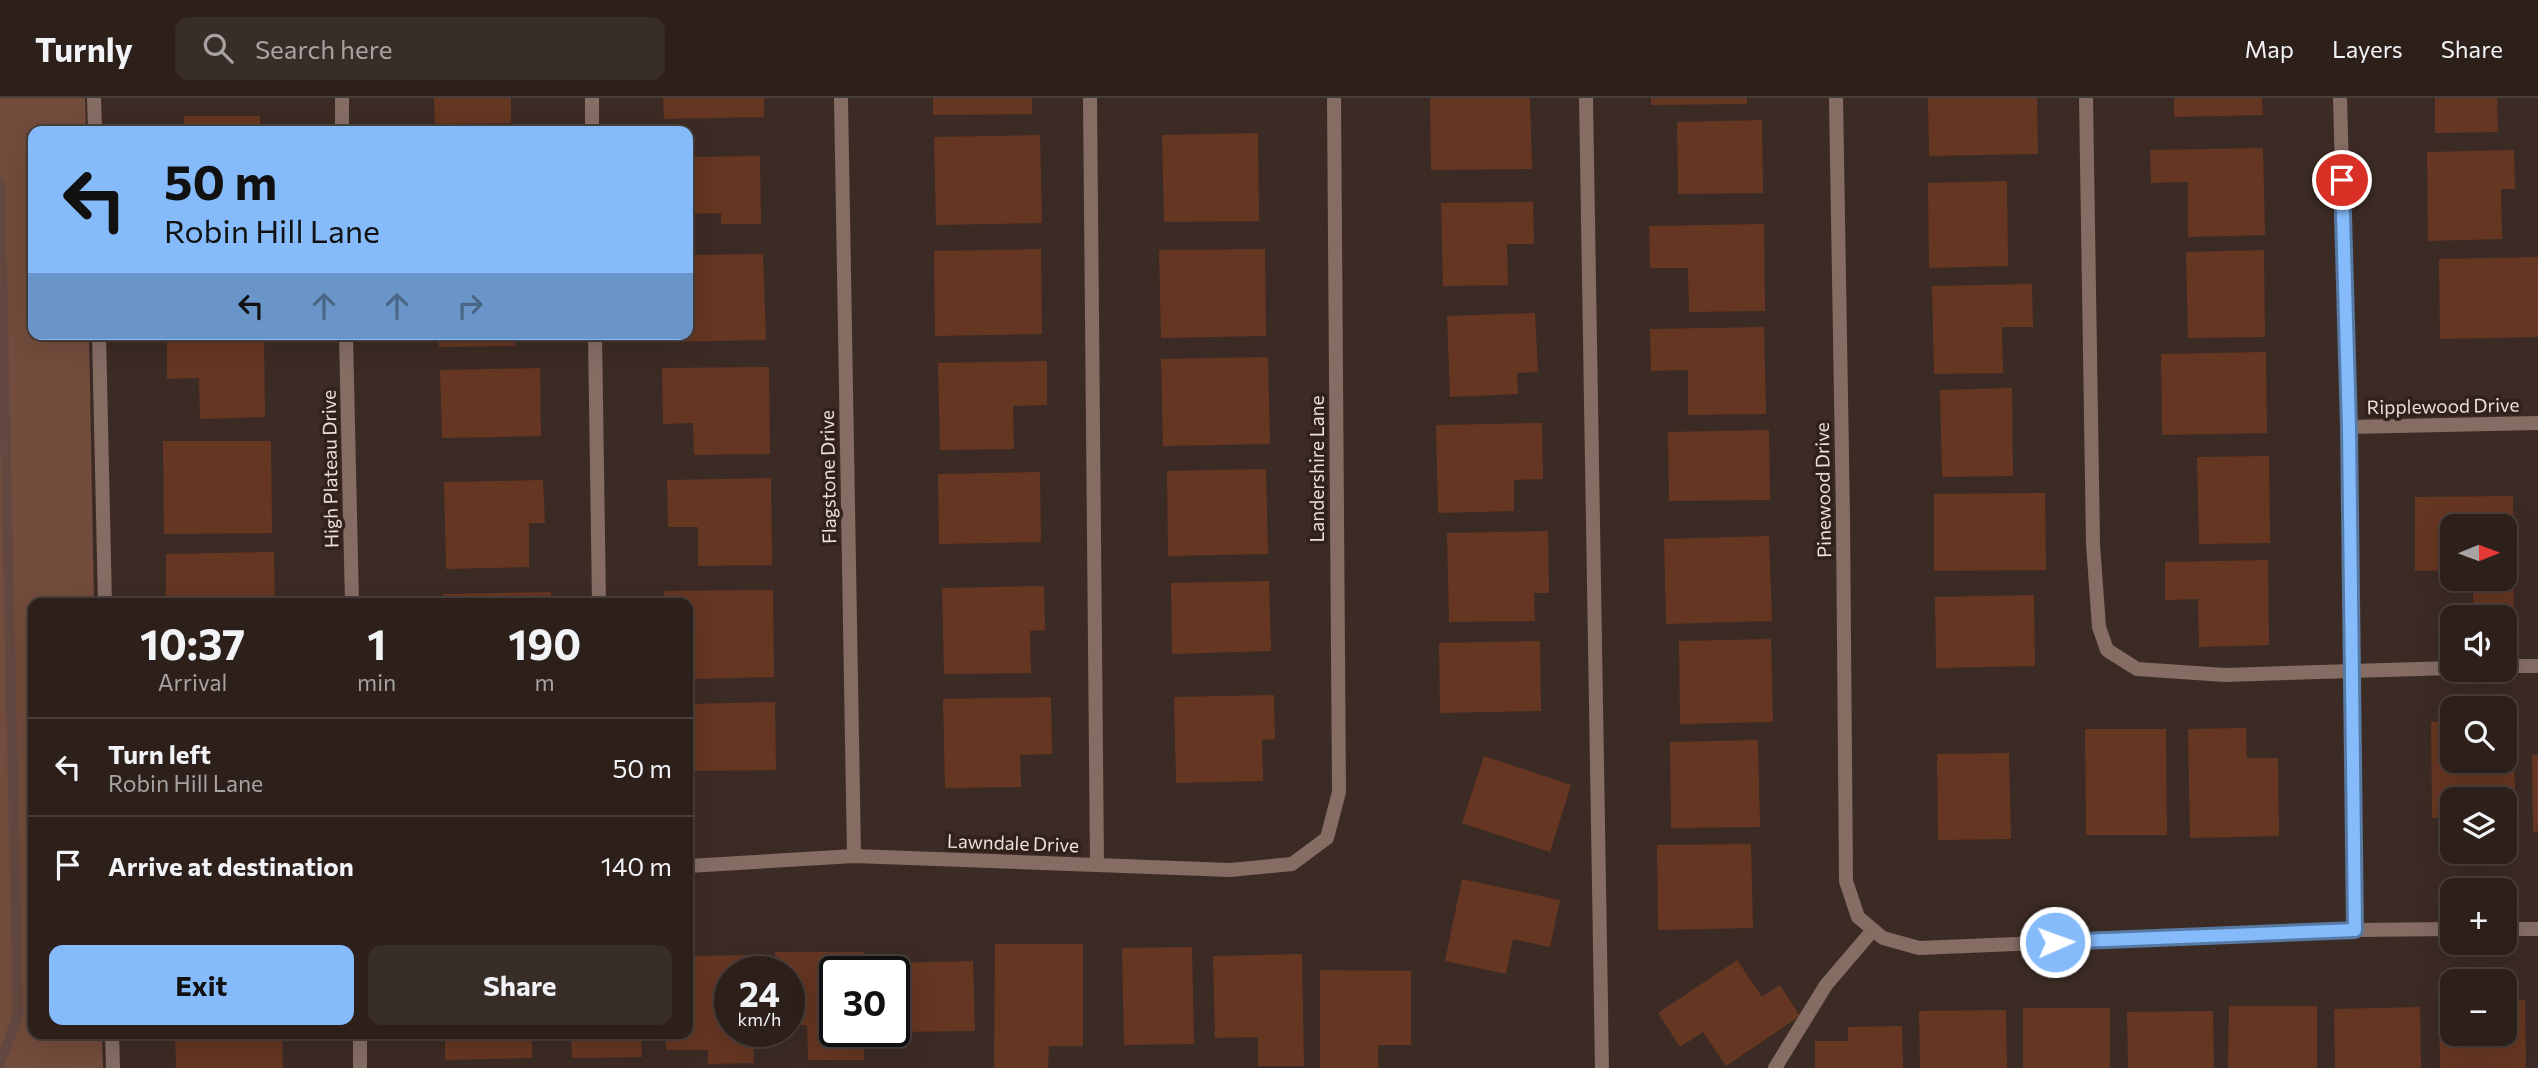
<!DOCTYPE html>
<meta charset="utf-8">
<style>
:root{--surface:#2d201b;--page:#392d28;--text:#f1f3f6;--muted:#a7a3a3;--line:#483e3a;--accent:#85bbfb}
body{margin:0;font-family:Commissioner,sans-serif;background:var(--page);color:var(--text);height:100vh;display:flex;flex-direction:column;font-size:26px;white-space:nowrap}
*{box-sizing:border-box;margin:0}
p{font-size:23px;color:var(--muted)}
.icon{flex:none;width:38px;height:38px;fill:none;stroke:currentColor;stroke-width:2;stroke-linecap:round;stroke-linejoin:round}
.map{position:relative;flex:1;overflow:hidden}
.drawer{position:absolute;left:28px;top:500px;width:665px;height:441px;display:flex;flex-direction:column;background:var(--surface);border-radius:14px;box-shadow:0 7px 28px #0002,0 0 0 2px var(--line)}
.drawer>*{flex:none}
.guide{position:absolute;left:28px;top:28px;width:665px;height:214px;border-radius:14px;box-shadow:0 7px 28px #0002,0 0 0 2px var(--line);background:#85bbfb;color:#111;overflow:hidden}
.needle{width:46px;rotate:89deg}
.buttons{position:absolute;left:2440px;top:416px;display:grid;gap:14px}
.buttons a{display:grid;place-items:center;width:77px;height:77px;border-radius:14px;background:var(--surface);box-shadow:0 7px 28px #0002,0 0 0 2px var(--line);font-size:35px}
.speed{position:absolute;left:714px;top:858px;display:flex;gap:14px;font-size:35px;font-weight:700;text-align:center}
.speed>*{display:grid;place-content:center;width:91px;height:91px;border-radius:50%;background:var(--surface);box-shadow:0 7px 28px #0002,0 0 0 2px var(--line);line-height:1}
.speed small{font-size:18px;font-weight:400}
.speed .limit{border:4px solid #111;border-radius:10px;background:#fff;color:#111}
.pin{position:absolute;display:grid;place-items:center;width:60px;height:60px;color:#fff;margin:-30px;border:4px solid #fff;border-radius:50%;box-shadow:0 2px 7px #0007}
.me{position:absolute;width:77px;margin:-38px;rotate:88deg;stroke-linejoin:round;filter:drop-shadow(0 0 5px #0008)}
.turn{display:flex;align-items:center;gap:24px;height:147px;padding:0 21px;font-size:32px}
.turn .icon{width:91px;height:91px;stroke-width:2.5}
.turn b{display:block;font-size:49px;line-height:60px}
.lanes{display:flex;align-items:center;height:66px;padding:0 21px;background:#0003;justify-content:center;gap:35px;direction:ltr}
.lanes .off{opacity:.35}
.eta{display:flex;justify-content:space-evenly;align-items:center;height:119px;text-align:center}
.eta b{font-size:42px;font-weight:700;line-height:49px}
.cta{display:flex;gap:14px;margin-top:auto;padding:14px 21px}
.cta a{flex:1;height:80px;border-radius:14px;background:var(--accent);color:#111;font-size:28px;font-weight:700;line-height:80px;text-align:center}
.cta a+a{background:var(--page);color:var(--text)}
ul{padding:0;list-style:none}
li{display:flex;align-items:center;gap:21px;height:98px;padding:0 21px;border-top:2px solid var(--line)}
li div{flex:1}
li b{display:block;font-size:26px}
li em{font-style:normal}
header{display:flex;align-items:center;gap:42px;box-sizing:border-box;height:98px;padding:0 35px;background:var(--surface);border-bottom:2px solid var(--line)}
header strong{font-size:33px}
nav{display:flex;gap:38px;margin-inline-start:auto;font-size:24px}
.search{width:490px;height:63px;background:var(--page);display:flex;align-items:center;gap:18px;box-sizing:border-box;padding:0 24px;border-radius:14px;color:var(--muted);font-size:26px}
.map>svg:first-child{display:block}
.green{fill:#724c3c}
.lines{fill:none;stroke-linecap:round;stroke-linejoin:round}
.stream{stroke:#624841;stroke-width:10}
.building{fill:#653622}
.service{stroke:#856d64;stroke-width:14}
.minor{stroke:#856d64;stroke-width:14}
.route-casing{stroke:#567aa3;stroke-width:18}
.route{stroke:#85bbfb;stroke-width:12}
.labels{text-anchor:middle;stroke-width:7;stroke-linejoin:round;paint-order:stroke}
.street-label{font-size:19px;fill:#eadfda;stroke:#31211a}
</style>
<header>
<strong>Turnly</strong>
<div class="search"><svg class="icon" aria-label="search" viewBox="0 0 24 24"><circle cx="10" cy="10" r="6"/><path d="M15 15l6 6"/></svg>Search here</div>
<nav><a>Map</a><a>Layers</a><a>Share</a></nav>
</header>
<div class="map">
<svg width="2538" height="970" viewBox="0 0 2538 970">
<rect width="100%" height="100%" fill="#3c2b24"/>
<!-- green -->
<path class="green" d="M0,0h85l1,33h-53v203h56l5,270h-61v430h69l1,34h-103z"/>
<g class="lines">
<!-- stream -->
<path class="stream" d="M0,84l18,834 -18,47"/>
</g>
<!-- building -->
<path class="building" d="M434,0h77v25l-76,1z
M663,0h101v19l-100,2z
M933,0h99v16l-99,1z
M1430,0h100l2,71 -101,1z
M1651,0h96v6l-96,1z
M1928,0h109l1,56 -109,2z
M2174,0h88l1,17 -89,2z
M2435,0h62l1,34 -63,1z
M184,18h76v15h-76z
M1762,22l1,73 -85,1 -1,-72z
M1258,35l1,88 -95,1 -2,-87z
M1040,37l2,88 -106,2 -2,-88z
M2263,50l2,87 -77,2v-55l-37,1 -1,-33z
M2514,52l1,39h-14l1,50 -74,2 -1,-89z
M760,58l1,68h-40v-11l-33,1v-57z
M2007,83l1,85 -79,2 -1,-85z
M1533,104l1,42h-27l1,41 -65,1 -2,-83z
M1764,126l1,87 -76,1 -1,-44h-38l-1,-42z
M1041,151l1,85 -107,2 -1,-85z
M1265,151l1,87 -105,2 -2,-88z
M2264,152l1,87 -77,1 -2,-86z
M763,156l3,86 -101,2v-8h23v-79z
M2538,159v80l-98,2 -1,-80z
M2032,186l1,43h-31l1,46 -69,1 -2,-88z
M1535,215l3,59 -21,1 1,21 -68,3 -3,-81z
M1764,229l2,87 -78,1v-45l-37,1 -1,-42z
M167,236h97l1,83 -65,2 -1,-41 -32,1z
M438,236h77v12l-76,1z
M2266,254l1,81 -105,2 -1,-81z
M1268,259l2,87 -107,2 -2,-87z
M1047,263v44l-34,1 1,43 -74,1 -2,-87z
M769,269l1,87 -76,1 -1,-32 -30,1 -1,-56z
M540,270l1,68 -99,2 -2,-68z
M2012,290l1,88 -71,1 -2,-87z
M1542,325l1,56 -29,1v31l-76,2 -2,-88z
M1769,332l1,70 -101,1 -1,-69z
M163,343h108l1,92 -108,1z
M2269,358l1,87 -71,1 -2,-87z
M1266,371l2,85 -100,2 -1,-85z
M1040,374l1,70 -102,2 -1,-70z
M771,380l1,87 -74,1v-39h-30l-1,-47z
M543,382l2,43h-16v44l-83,2 -2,-87z
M2045,395l1,77 -112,1v-77z
M2513,398l1,147h-10v-25h-31v-39h31v-52h-52v43l-37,1v-74z
M1548,433l1,62h-15l1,28 -86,1 -2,-89z
M1769,438l3,85 -106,3 -2,-85z
M274,454l1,52h-109v-50z
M2268,462l1,85 -70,2 -1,-48 -33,1v-38z
M1269,483l2,70 -99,3 -1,-71z
M1044,488l1,44 -15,1 1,42 -87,1 -2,-86z
M773,492l1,87 -81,2 -1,-43h-4v-32h-23l-1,-13z
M551,494v12h-108v-10z
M2034,497l1,71 -99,2 -1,-71z
M1771,541l2,83 -93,2 -1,-83z
M1540,543l1,70 -101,2 -1,-70z
M1274,597l1,44 -13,1 1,41 -87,2 -2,-86z
M1051,599l1,57 -32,1 1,32 -76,1 -2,-89z
M775,604l1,68 -88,1v-67z
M2513,622l3,113h-12v-33h-52v18h-20l-1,-96h21v39h52v-40z
M2246,630l1,30h31l1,78 -89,2 -2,-109z
M2085,631h81l1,106h-81z
M1758,642l2,87 -89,1 -1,-86z
M2009,655l2,86 -73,1 -1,-86z
M2532,657h6v76l-5,1z
M1484,658l87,29 -21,67 -88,-29z
M1751,746l2,84 -95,2 -1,-85z
M1462,781l98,21 -10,47 -37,-8 -7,35 -61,-13z
M995,846h88v102h-34l-1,22h-54z
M1192,849l2,97 -70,1 -2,-97z
M775,854h89v19h-29v60h29v29h-56l-1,-35h-18v-54h-14z
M1302,856l2,112h-46v-29l-43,1 -2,-82z
M753,857v16h-23v60h23l1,32 -46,1v-14h-42v-16h22v-78z
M1737,862l25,37 18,-12 20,31 -74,50 -23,-34 -23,15 -22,-34z
M973,863l2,70 -81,1v-61h-5v-8z
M1320,872l91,1v74h-33v23h-58z
M2504,902h21l1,68h-86l-1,-67h13v33h52z
M2229,908h88v62h-89z
M2420,909l1,61h-86l-1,-59z
M2023,910h87v60h-87z
M2006,912l1,58h-87l-1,-57z
M2213,913l1,57h-86l-1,-56z
M1902,928l1,42h-88v-27h33v-14z
M175,936h107l1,34h-107z
M445,936h87v24l-87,2z
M571,936h70l1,23 -70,1z"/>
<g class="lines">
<!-- service -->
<path class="service" d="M94,0l1,33
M592,0v33
M1090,0l7,767
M1586,0l16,970
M2086,0l7,446 6,83 8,23 30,19 88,6 227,-7
M99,236l6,270
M595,236l4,270
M2504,568h34
M112,936l1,34
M1775,970l51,-83 47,-55"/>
<!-- minor -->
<path class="minor" d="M342,0v33
M841,0l13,758
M1836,0l7,419 3,364 12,36 25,21 36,10 436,-18 97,-1
M2340,0l9,329 6,503
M346,236l6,270
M2349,329l189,-4
M688,768l166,-10 376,14 62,-6 35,-26 12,-46 -5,-694
M2504,831h34
M360,936v34"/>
</g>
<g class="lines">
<defs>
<path id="route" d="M2055,844l300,-12 -6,-503 -7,-247"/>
</defs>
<!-- route casing -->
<use href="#route" class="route-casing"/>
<!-- route -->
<use href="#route" class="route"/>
</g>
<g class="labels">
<!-- street labels -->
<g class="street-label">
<text transform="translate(2443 308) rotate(-1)" y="7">Ripplewood Drive</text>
<text transform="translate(330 371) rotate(-91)" y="7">High Plateau Drive</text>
<text transform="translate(1317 371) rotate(-90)" y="7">Landershire Lane</text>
<text transform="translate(828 379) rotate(-91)" y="7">Flagstone Drive</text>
<text transform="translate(1823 392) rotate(-91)" y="7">Pinewood Drive</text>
<text transform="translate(1013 745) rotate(2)" y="7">Lawndale Drive</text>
</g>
</g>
</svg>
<div class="buttons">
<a><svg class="needle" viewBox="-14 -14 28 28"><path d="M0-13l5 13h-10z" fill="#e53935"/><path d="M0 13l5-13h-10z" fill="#a7a3a3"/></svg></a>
<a><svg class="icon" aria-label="sound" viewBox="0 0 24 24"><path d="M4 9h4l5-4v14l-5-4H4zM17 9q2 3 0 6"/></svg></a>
<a><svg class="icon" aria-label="search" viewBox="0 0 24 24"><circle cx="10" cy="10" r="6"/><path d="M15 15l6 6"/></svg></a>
<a><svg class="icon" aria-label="layers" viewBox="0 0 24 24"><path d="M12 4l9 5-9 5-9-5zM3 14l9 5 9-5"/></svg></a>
<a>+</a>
<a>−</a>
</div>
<div class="speed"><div>24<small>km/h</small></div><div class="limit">30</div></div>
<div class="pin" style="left:2342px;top:82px;background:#d93025"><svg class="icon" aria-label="arrive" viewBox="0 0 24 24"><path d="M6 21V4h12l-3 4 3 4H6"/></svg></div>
<svg class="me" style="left:2055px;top:844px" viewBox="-20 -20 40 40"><circle r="17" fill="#85bbfb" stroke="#fff" stroke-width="3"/><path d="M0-11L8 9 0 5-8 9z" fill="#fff"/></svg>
<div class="guide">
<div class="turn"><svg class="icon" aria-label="left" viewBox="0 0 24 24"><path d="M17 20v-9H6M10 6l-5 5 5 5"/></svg><div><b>50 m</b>Robin Hill Lane</div></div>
<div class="lanes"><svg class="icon" aria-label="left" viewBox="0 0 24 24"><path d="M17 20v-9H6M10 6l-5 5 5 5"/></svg><svg class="icon off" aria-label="ahead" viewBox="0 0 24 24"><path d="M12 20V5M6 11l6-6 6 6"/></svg><svg class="icon off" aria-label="ahead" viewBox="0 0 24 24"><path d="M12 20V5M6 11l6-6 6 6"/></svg><svg class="icon off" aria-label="right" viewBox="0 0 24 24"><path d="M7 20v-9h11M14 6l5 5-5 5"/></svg></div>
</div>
<section class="drawer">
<div class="eta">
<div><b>10:37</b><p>Arrival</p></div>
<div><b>1</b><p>min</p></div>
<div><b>190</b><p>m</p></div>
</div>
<ul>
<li><svg class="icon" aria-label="left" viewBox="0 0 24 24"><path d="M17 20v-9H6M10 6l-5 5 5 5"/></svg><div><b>Turn left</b><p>Robin Hill Lane</p></div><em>50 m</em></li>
<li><svg class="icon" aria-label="arrive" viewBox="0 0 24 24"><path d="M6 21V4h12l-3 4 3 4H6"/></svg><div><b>Arrive at destination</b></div><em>140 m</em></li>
</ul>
<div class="cta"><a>Exit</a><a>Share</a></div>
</section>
</div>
